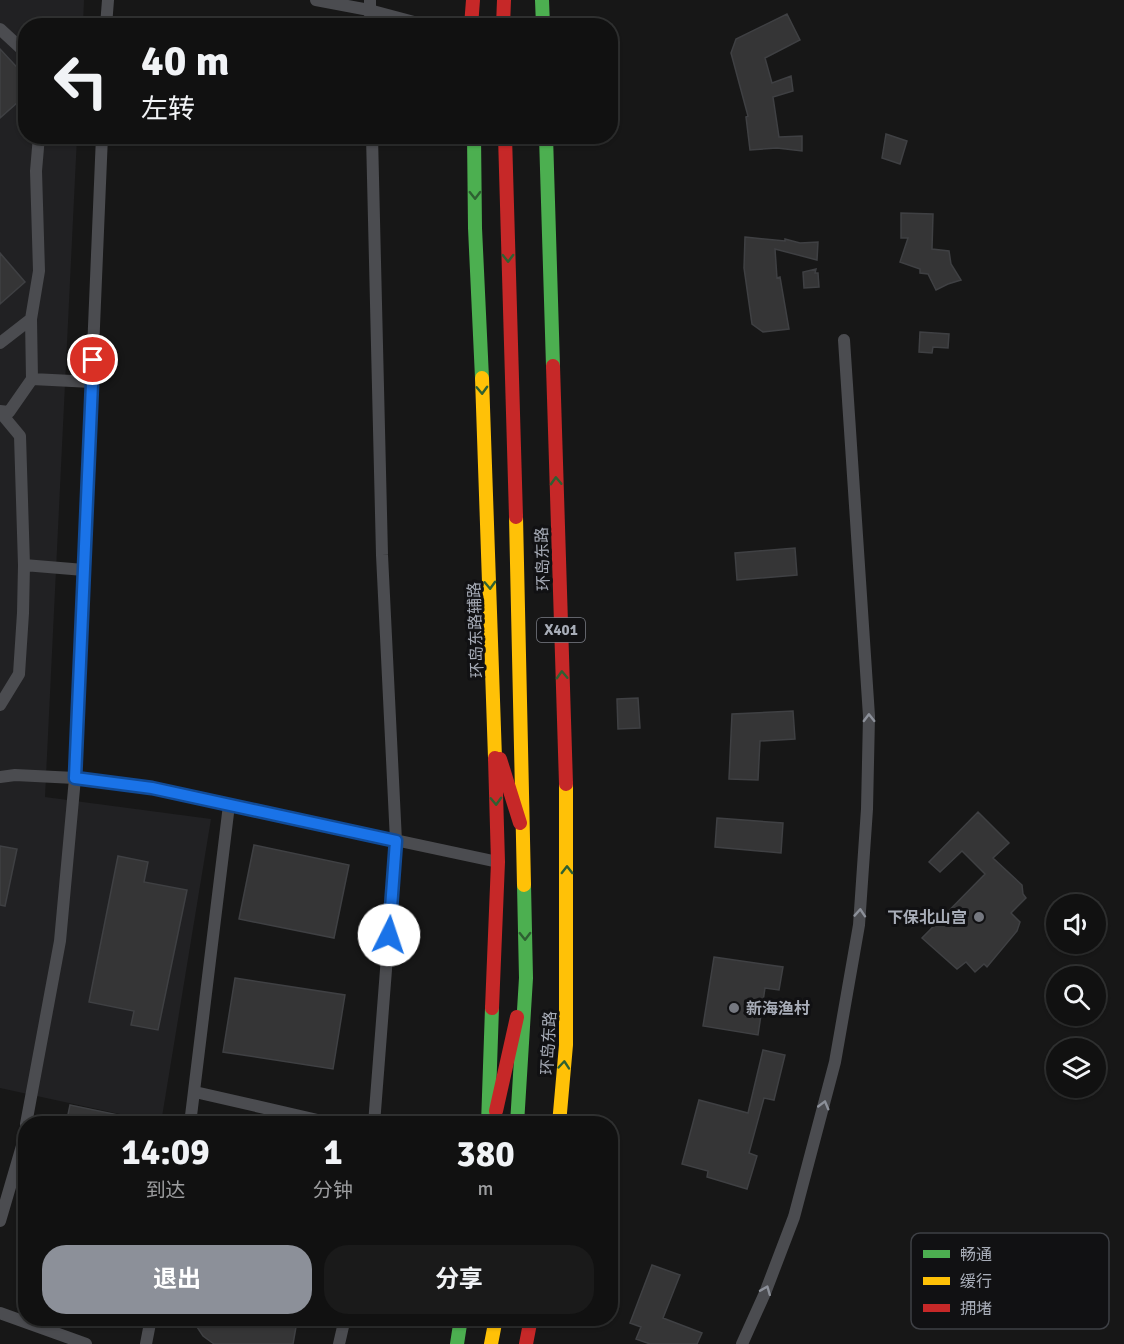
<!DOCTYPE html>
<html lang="zh">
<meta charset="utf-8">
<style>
:root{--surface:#111;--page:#1a1a1a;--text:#f1f3f6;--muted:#9c9d9f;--line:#303131;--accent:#8c9099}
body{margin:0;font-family:Signika,"Noto Sans SC",sans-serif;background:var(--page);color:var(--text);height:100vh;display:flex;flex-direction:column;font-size:22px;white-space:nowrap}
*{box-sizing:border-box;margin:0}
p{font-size:20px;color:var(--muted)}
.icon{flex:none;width:33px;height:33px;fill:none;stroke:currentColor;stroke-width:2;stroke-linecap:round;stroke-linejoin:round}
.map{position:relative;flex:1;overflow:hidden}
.side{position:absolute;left:18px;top:1116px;width:600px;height:210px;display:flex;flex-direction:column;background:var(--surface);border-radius:24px;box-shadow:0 2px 4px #0004,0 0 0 2px var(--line)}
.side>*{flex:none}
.top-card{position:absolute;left:18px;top:18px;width:600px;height:126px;border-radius:24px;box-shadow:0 2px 4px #0004,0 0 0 2px var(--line);background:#111;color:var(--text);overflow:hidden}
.tools{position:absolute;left:1046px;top:894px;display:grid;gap:12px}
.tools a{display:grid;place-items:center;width:60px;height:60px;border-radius:50%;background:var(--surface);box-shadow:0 2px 4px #0004,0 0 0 2px var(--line);font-size:30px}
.pin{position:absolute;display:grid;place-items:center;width:51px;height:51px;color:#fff;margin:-26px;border:3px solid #fff;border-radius:50%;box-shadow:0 2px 6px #0007}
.me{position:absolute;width:66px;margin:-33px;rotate:4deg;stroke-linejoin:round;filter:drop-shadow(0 0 4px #0008)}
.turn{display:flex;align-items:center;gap:21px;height:126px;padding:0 24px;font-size:27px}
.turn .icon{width:78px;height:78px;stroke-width:2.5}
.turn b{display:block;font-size:42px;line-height:51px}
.eta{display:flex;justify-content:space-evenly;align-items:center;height:102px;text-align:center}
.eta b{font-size:36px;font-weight:700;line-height:42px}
.action{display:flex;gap:12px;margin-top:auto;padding:12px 24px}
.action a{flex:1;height:69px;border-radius:24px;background:var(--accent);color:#fff;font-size:24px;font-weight:700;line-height:69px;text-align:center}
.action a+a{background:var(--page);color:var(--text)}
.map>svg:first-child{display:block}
.built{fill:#212123}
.building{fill:#353536;stroke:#3f4043;stroke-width:1.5}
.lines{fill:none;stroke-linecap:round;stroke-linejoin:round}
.street{stroke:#4b4c50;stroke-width:12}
.fast{stroke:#4caf50;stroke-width:14}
.slow{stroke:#ffc107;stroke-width:14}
.jam{stroke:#c62828;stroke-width:14}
.oneway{stroke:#2e6032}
.oneway2{stroke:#8c9099}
.route-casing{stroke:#114b97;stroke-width:15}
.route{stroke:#1a73e8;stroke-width:10}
.poi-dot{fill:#757880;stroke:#111113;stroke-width:2}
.labels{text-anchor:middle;stroke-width:6;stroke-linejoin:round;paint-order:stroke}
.shield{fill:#111113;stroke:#7b7e86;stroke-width:1.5}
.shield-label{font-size:15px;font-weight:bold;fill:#a8adb8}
.street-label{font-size:16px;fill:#a8adb8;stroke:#111113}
.poi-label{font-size:16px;font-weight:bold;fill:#a8adb8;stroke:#111113;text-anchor:end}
.key{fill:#111113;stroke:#3e4045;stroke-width:1.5}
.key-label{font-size:16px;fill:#a8adb8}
</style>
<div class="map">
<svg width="1124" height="1344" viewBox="0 0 1124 1344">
<rect width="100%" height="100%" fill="#171717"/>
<!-- built -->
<path class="built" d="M0,0h84l-1,25 -57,1v110l51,1 -32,660 166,22 -50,304 -161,-35z"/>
<!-- building -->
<path class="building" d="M787,14l13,26 -35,18 7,25 19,-7 2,15 -20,6 6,40 23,-1v15l-25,-3 -27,2 -4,-33 2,-1 -17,-63 5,-14z
M0,49l26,28v18l-26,23z
M886,134l21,7 -7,23 -18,-6z
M901,213l32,1 -1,35 17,2 2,13 10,16 -13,4 -12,6 -8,-16 -8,-1v-4l-20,-7 8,-24h-7z
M745,237l40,4v-2l15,4 18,-1 -1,18 -42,-11 2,29 3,-1 9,52 -26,3 -11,-8 -8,-56z
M0,253l25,29 -25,22z
M816,269l-1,4h3l1,14 -15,1 -1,-16z
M920,332l29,2 -1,14 -15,-1 -1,6 -13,-1z
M795,548l2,27 -60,5 -2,-27z
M638,698l2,30 -22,1 -1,-30z
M793,711l2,28 -35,2 -2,39 -29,-1 3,-65z
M978,812l31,31 -16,15 29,27 1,9 3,4 -15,15 9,9 -3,9 -30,36 -3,-3 -9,8 -9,-10 -9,7 -35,-31 63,-64 -23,-23 -22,21 -11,-10z
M717,818l66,5 -2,30 -66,-6z
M254,845l95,20 -15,73 -95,-19z
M0,846l17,3 -12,57 -5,-1z
M118,856l30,6 -4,20 43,8 -29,140 -27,-5 3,-14 -45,-9z
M714,957l69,10 -4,23 -14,-2 -7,47 -55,-9z
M235,978l110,17 -12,74 -110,-17z
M763,1050l22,5 -11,45 -10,-2 -15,55 8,3 -10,33 -40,-12 1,-6 -26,-7 17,-64 49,13z
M70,1105l63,13 -1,6h-66z
M652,1265l28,10 -17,43 39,15 -5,11h-47l-14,-5 5,-12 -11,-4z
M191,1318h105v9l-3,17h-79l-11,-8z"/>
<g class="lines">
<!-- street -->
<path class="street" d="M316,0l53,10 60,16
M370,0v26
M106,26l2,-26
M0,29l26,24
M372,136l10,419 14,286 -22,283
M0,343l31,-24
M32,379l60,3
M0,411l9,1 23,-33 -1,-60 8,-48 -3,-100 3,-35
M24,565l60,5
M0,705l19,-31 4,-61 1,-48 -4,-129 -20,-24
M0,777l15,-2 60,3 77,10 346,74
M195,1092l140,32
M26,1124l34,-183 15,-163 27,-642
M190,1124l39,-319
M0,1221l22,-75 4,-19
M0,1313l86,31
M146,1344l5,-26
M339,1344l6,-26
M742,1344l23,-51 29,-76 41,-155 24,-137 8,-116 2,-93 -25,-376"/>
<!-- fast -->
<path class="fast" d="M542,0l1,26
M474,136l1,92 7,150
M546,136l7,230
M488,1124l4,-116
M517,1124l9,-146 -2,-93
M457,1344l4,-26"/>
<!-- slow -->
<path class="slow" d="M482,378l13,380
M516,517l8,368
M559,1124l7,-79v-261
M491,1344l5,-26"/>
<!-- jam -->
<path class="jam" d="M471,26l2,-26
M503,26l1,-26
M505,136l11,381
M553,366l13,418
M500,759l20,64
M492,1008l6,-146 -3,-104
M496,1111l21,-94
M526,1344l5,-26"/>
</g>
<!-- one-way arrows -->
<defs><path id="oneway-chevron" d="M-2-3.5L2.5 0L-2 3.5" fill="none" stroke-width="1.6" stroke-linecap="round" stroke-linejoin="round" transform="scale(1.5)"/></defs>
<g class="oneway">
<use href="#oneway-chevron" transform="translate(475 195) rotate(89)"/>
<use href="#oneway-chevron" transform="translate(508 258) rotate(89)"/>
<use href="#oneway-chevron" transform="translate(482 390) rotate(88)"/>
<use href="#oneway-chevron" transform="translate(556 481) rotate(-92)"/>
<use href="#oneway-chevron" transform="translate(490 585) rotate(88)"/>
<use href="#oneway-chevron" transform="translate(562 675) rotate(-92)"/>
<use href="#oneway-chevron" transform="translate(496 801) rotate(88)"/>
<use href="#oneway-chevron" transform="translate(567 870) rotate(-90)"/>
<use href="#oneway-chevron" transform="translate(525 936) rotate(89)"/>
<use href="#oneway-chevron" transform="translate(564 1065) rotate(-85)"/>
</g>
<g class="oneway2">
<use href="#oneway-chevron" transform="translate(869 718) rotate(-91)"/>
<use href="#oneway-chevron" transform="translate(860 913) rotate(-86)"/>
<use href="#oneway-chevron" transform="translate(824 1105) rotate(-75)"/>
<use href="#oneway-chevron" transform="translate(766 1290) rotate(-68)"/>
</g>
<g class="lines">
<defs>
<path id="route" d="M93,360l-18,418 77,10 244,53 -7,94"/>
</defs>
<!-- route casing -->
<use href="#route" class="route-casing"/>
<!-- route -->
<use href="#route" class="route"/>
</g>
<!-- markers -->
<g class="poi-dot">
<circle cx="979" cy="917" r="6"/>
<circle cx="734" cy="1008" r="6"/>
</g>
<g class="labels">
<!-- shield labels -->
<rect class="shield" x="537" y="618" width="48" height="24" rx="4.5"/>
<g class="shield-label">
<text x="561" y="635">X401</text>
</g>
<!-- street labels -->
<g class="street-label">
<text transform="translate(542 559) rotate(-92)" y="6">环岛东路</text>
<text transform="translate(475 630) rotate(-92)" y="6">环岛东路辅路</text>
<text transform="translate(548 1043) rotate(-87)" y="6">环岛东路</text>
</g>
<!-- poi labels -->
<g class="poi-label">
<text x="967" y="923">下保北山宫</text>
<text x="746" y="1014" text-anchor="start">新海渔村</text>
</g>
</g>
<!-- legend -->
<rect x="911" y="1233" width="198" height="96" rx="9" class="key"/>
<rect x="923" y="1250" width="27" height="8" fill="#4caf50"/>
<rect x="923" y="1277" width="27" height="8" fill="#ffc107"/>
<rect x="923" y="1304" width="27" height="8" fill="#c62828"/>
<g class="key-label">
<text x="960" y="1260">畅通</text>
<text x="960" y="1287">缓行</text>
<text x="960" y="1314">拥堵</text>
</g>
</svg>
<div class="tools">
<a><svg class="icon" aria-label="sound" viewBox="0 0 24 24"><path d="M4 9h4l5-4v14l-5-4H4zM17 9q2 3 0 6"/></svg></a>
<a><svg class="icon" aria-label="search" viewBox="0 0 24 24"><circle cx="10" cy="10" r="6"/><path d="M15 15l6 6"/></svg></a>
<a><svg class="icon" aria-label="layers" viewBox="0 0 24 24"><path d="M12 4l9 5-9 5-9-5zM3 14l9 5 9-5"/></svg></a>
</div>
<div class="pin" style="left:93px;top:360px;background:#d93025"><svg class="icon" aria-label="arrive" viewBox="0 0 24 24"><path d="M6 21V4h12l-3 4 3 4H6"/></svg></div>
<svg class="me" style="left:389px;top:935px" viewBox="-20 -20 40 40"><circle r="19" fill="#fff"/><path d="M0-13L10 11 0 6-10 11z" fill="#1a73e8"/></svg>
<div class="top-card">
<div class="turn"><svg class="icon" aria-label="left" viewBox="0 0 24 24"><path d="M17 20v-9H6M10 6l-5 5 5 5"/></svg><div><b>40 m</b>左转</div></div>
</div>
<section class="side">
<div class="eta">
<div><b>14:09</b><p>到达</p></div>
<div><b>1</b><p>分钟</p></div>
<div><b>380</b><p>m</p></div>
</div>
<div class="action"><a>退出</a><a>分享</a></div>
</section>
</div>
